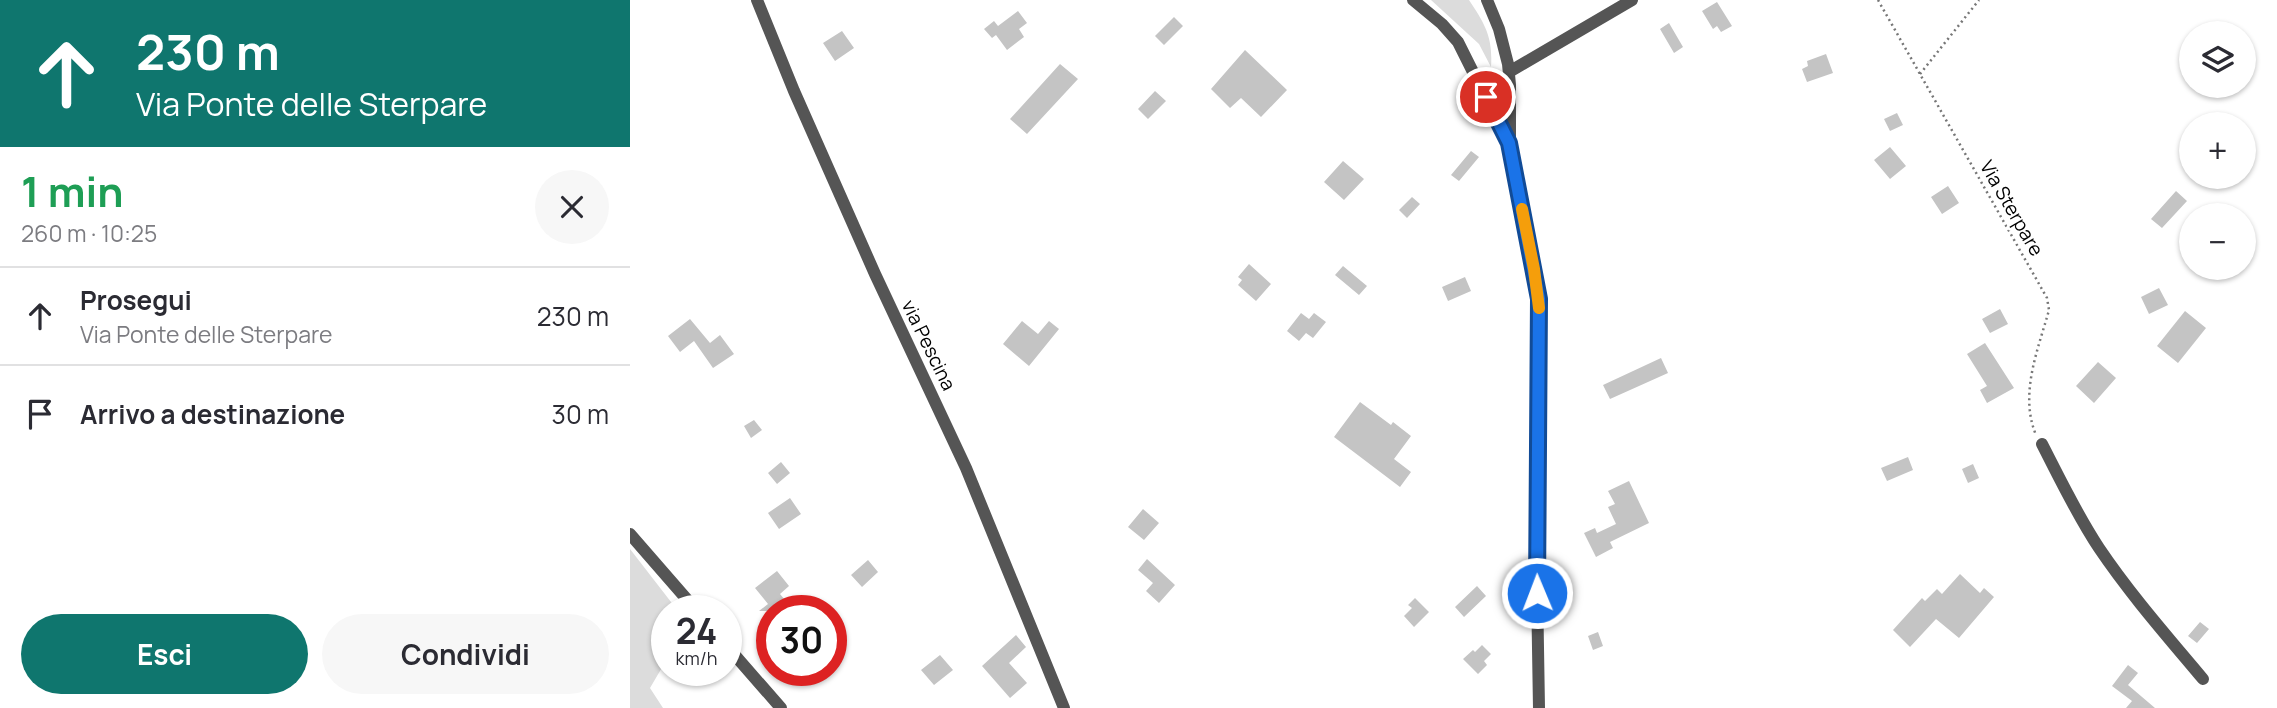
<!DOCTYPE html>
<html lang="it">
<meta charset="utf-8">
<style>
:root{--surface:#fff;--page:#f7f7f7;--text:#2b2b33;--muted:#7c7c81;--line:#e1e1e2;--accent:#0f766e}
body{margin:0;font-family:Manrope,sans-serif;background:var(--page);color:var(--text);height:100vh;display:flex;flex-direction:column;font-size:26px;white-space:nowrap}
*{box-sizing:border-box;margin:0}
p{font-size:23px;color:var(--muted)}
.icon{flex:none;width:38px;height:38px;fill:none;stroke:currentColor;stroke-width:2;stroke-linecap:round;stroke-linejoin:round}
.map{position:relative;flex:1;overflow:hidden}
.panel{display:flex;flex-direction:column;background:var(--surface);width:630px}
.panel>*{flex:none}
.guide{background:#0f766e;color:#fff;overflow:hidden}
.controls{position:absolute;left:1549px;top:21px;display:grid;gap:14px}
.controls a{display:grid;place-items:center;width:77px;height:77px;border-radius:50%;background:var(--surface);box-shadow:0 2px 5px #0004;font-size:35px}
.speed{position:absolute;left:21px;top:595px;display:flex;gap:14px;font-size:35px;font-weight:700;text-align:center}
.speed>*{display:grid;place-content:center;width:91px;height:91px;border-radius:50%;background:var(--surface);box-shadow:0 2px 5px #0004;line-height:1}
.speed small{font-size:18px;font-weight:400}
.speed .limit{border:10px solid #d22;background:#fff;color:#111}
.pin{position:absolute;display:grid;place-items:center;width:60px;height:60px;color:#fff;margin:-30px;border:4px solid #fff;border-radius:50%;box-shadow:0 2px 7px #0007}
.me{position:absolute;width:77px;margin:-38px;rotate:359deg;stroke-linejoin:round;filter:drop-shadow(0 0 5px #0008)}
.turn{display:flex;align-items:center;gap:24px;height:147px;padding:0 21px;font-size:32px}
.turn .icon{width:91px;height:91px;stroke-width:2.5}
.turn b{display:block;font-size:49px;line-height:60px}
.round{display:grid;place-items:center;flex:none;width:74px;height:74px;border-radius:37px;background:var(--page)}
.overview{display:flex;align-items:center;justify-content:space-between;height:119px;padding:0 21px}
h1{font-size:42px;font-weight:700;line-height:52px;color:#1e9e55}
.button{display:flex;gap:14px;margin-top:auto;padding:14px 21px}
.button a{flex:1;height:80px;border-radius:42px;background:var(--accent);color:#fff;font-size:28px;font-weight:700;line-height:80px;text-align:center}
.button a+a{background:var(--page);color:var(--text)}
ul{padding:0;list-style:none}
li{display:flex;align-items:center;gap:21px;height:98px;padding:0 21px;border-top:2px solid var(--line)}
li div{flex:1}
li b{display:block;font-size:26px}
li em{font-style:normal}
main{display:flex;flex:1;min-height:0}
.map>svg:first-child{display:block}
.green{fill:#dcdcdc}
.building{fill:#c4c4c4}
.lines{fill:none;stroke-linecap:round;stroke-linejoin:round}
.path{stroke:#777;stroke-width:2.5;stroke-dasharray:2 3.5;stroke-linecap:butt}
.minor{stroke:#555;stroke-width:12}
.route-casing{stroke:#114b97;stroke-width:18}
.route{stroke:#1a73e8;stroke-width:12}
.slow{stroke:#f59e0b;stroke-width:12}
.labels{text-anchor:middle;stroke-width:5;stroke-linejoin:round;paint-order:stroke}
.street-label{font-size:19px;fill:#000;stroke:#fff}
</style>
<main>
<section class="panel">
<div class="guide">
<div class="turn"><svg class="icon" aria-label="ahead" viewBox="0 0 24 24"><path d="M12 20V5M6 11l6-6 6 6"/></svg><div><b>230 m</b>Via Ponte delle Sterpare</div></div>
</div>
<div class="overview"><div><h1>1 min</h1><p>260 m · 10:25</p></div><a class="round"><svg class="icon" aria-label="close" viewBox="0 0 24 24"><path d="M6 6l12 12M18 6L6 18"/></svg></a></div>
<ul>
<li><svg class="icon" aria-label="ahead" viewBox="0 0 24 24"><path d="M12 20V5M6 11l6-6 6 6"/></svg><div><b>Prosegui</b><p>Via Ponte delle Sterpare</p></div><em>230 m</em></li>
<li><svg class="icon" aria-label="arrive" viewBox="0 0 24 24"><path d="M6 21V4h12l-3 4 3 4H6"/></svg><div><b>Arrivo a destinazione</b></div><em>30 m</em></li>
</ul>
<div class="button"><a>Esci</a><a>Condividi</a></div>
</section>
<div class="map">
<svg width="1647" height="708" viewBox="0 0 1647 708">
<rect width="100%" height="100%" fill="#fff"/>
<!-- green -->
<path class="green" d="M801,0h38c16,24 24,37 22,67l-12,-23z
M0,549l48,62h-11v48l-17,29 13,20h-33z"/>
<!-- building -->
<path class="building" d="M1087,2l15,24 -11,6 -4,-6 -4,3 -11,-18z
M388,11l9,12 -8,6 5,8 -17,13 -11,-15 -4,3 -8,-9 10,-8 4,5z
M544,17l9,9 -19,19 -9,-9z
M1039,23l14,24 -9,6 -14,-24z
M212,31l12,17 -19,13 -12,-18z
M615,50l42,40 -26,27 -20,-19 -11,10 -19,-19z
M1196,54l7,19 -26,9 -5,-13 6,-3 -1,-5z
M430,64l18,15 -51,55 -17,-15z
M525,91l11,10 -18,18 -10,-10z
M1267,113l6,12 -13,6 -6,-12z
M1260,147l16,19 -16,13 -16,-19z
M841,151l8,6 -20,24 -8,-6z
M713,161l21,18 -20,21 -20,-18z
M1318,186l11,17 -17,11 -11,-17z
M1546,191l11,10 -25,27 -11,-9z
M782,197l8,7 -13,14 -8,-8z
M619,264l22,20 -15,17 -18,-16 4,-5 -4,-3z
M713,266l24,20 -8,9 -24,-20z
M835,277l6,14 -23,10 -6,-14z
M1529,288l9,17 -19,9 -8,-17z
M1370,309l8,15 -18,9 -8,-14z
M1555,311l21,17 -28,35 -21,-17z
M671,313l8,6 5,-6 12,9 -13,16 -7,-5 -7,8 -12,-10z
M60,319l20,24 10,-8 14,19 -21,14 -19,-27 -14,11 -12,-16z
M392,321l16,13 11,-13 10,8 -30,37 -26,-22z
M1355,343l29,45 -27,15 -7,-13 7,-4 -20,-32z
M1031,358l7,15 -58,26 -7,-14z
M1468,362l18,16 -22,25 -18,-17z
M730,402l31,23 2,-3 18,14 -17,23 17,13 -11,15 -66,-50z
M124,420l8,10 -11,8 -7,-12z
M1278,457l5,13 -26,11 -6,-13z
M151,462l9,11 -13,11 -9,-11z
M1343,464l6,14 -11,5 -6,-14z
M999,481l20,42 -39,19 3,6 -17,9 -12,-24 11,-5 2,5 19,-9 -8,-17 7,-3 -7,-13z
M160,498l11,16 -22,15 -11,-16z
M513,509l16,14 -15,17 -16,-13z
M517,559l28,26 -16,18 -13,-12 7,-8 -15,-13z
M238,560l10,12 -16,15 -11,-12z
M147,571l12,15 -9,8 14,17h-35l9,-7 -13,-16z
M1330,574l20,19 4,-5 10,9 -35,41 -23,-19 -26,28 -17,-17 29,-32 3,3 12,-12 5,5z
M847,586l9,10 -22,21 -9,-10z
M785,598l14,14 -15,15 -10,-11 8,-8 -4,-3z
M1570,622l9,7 -12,14 -9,-7z
M968,632l5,14 -10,4 -5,-14z
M386,635l10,12 -17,16 18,20 -17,15 -28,-32z
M852,645l9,9 -7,7 3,4 -9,9 -15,-15 10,-9 2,2z
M310,655l13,15 -19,15 -13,-15z
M1498,665l10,8 -10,12 27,23h-29l6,-7 -20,-15z"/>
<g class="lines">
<!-- path -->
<path class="path" d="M1248,0l169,298 2,12c-11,40 -30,84 -13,125
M1290,74l59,-74"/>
<!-- minor -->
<path class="minor" d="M127,0l37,91 81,183 91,194 98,240
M783,0l29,24 16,18 49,98
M857,0l12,29 9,35 2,21v67l29,147 -3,228 3,181
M879,72l123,-72
M1412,444c18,35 35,71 57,104 31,46 68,88 104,131
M0,534l67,77
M96,645l55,63"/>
</g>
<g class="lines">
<defs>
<path id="route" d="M856,97l23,46 30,156 -2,294"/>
</defs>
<!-- route casing -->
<use href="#route" class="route-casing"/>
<!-- route -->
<use href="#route" class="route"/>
<!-- slow -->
<path class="slow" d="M892,209l12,60 5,39"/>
</g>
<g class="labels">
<!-- street labels -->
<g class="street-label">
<text transform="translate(1382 208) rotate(60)" y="7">Via Sterpare</text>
<text transform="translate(299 345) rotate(64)" y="7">via Pescina</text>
</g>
</g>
</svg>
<div class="controls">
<a><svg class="icon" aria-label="layers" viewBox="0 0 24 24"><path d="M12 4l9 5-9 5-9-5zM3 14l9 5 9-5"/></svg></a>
<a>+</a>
<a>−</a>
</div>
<div class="speed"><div>24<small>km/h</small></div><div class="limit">30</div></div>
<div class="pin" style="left:856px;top:97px;background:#d93025"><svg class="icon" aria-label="arrive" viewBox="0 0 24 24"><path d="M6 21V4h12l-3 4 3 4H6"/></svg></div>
<svg class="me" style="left:907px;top:593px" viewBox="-20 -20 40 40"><circle r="17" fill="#1a73e8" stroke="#fff" stroke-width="3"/><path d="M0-11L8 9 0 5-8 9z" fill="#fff"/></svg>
</div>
</main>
